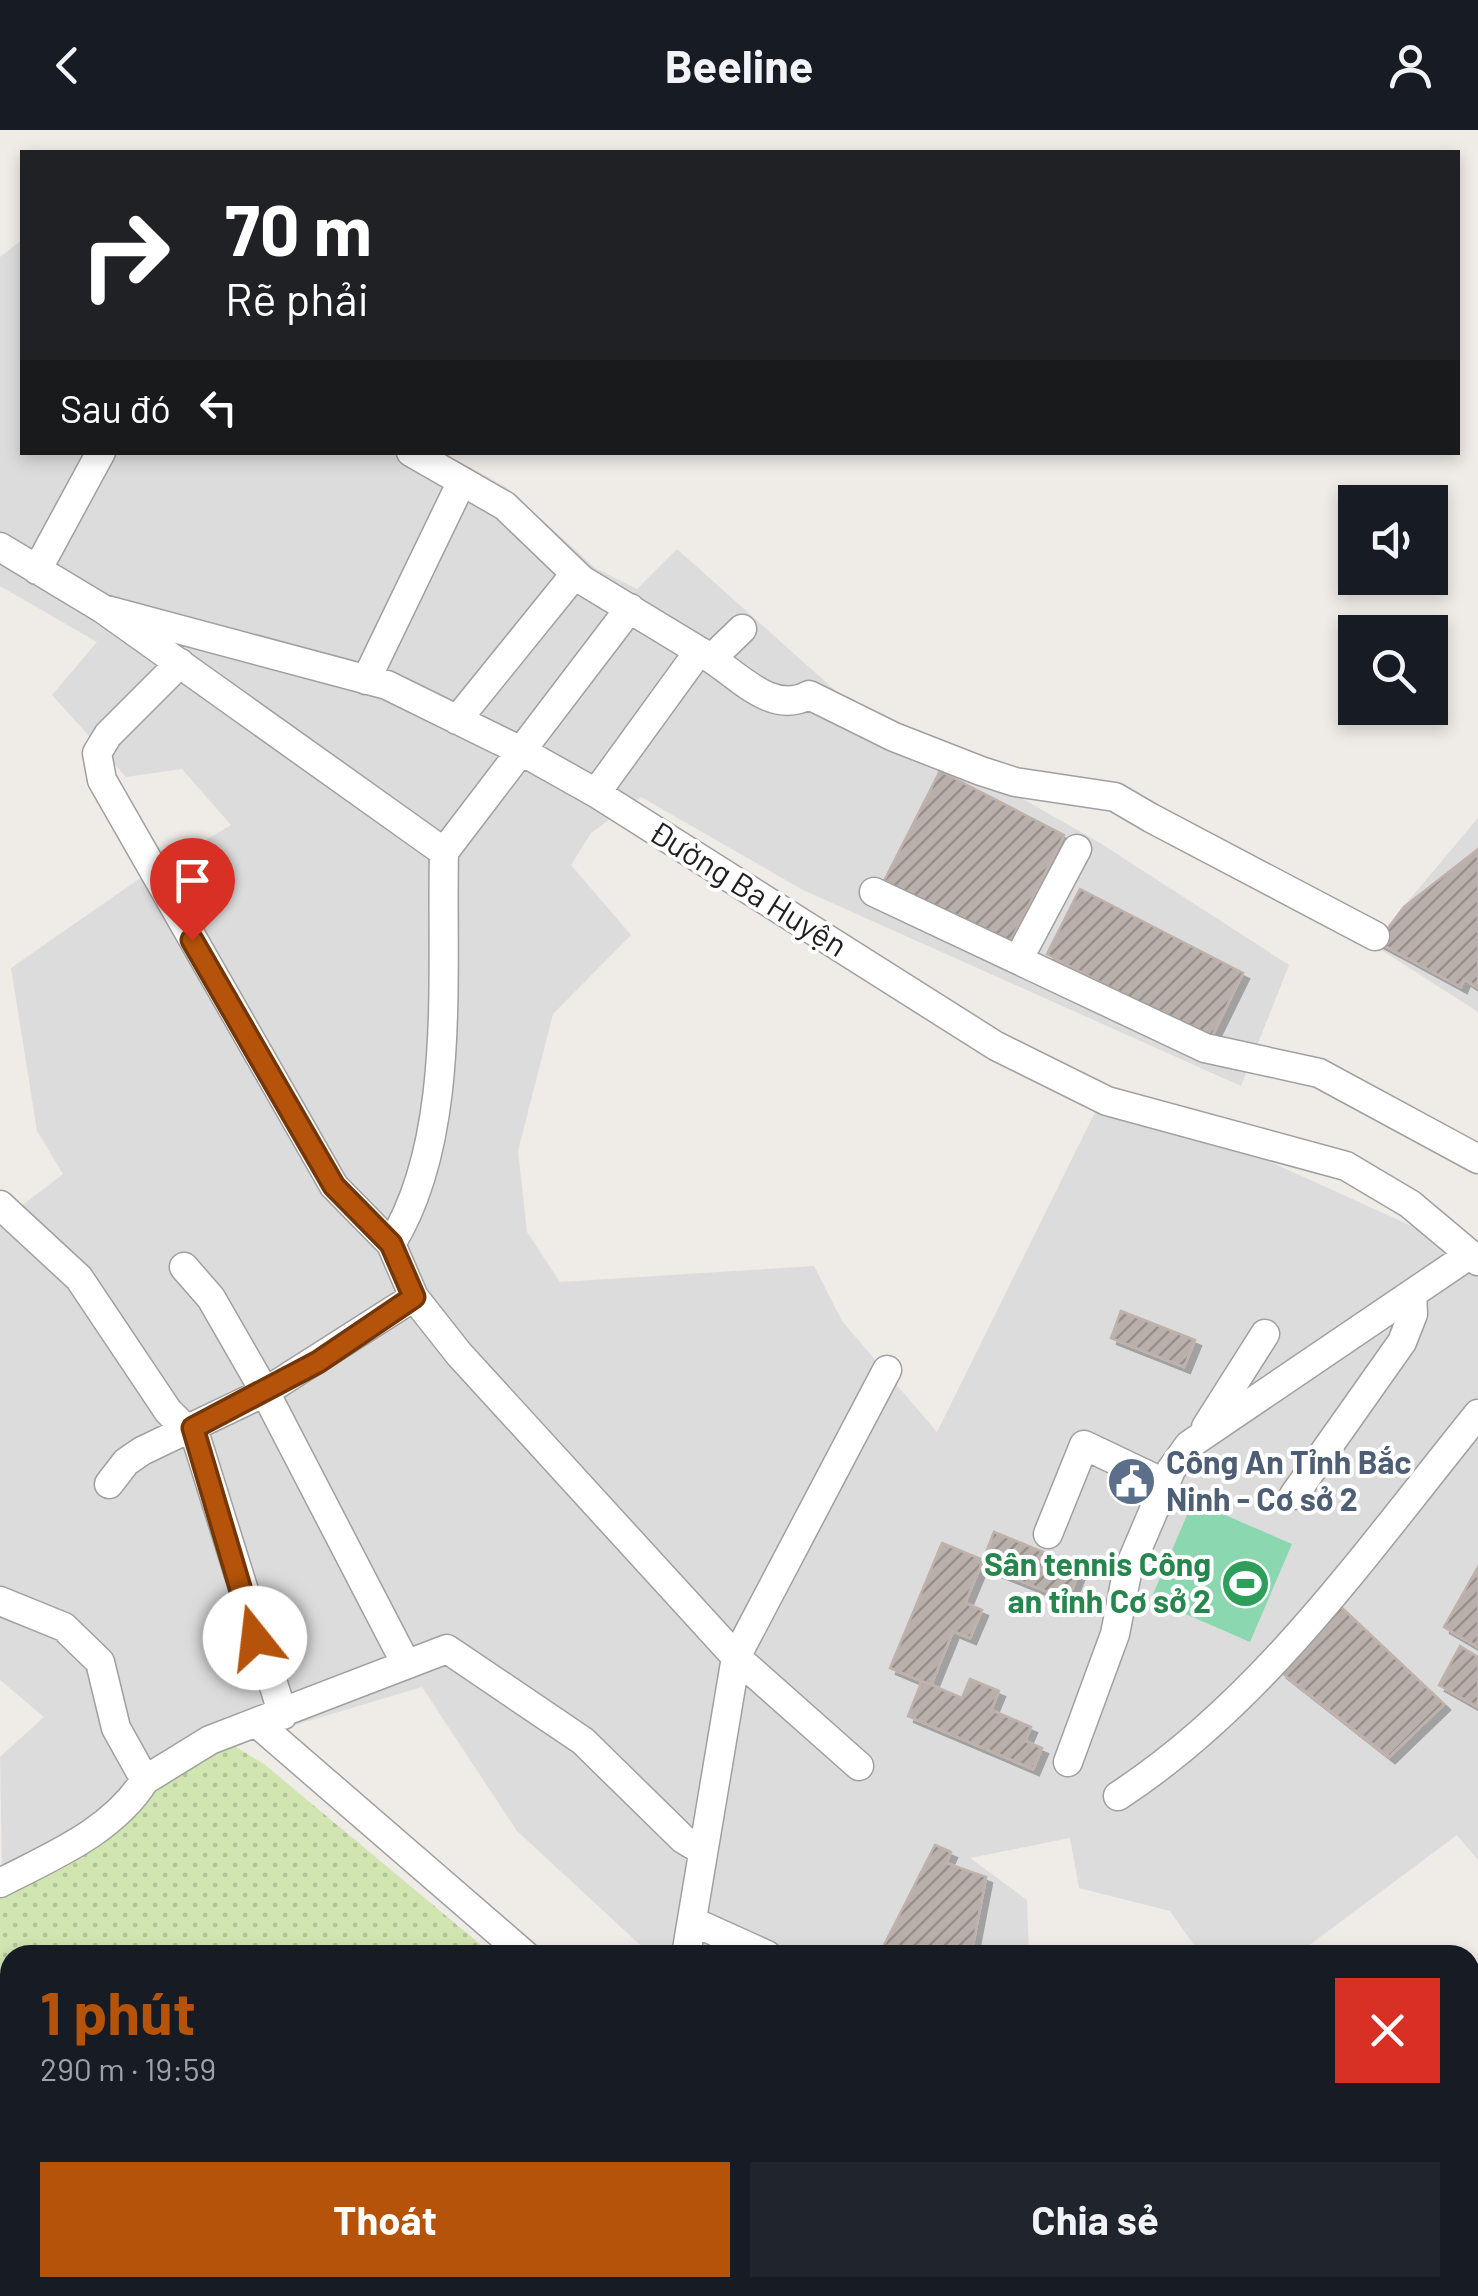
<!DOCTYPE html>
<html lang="vi">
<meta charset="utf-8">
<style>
:root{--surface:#171b24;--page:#20242c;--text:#f1f3f6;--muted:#9ea1a6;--accent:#b45309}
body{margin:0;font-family:Barlow,sans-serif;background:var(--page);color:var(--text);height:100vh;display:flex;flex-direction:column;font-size:38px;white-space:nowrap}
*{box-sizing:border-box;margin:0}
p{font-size:32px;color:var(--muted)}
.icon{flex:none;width:55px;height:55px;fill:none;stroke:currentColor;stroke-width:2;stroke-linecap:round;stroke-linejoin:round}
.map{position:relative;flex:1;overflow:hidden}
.details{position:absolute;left:0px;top:1815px;width:1480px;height:352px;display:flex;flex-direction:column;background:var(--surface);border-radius:30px 30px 0 0;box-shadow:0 5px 15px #0003}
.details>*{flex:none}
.hud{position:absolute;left:20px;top:20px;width:1440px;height:305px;border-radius:0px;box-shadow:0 5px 15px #0003;background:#202124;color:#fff;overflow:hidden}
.fabs{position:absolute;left:1338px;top:355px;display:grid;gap:20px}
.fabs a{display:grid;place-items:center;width:110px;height:110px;border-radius:0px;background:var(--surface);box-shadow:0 5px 15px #0003;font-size:50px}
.pin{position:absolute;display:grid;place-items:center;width:85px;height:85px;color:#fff;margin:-102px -42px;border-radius:50% 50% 50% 0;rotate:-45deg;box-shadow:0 0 10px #0007}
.pin .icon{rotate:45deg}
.me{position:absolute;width:110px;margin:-55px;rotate:344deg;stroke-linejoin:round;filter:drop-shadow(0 0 8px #0008)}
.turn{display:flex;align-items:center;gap:35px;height:210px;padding:0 40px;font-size:45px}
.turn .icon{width:130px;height:130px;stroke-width:2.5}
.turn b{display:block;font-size:70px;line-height:85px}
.then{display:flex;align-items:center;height:95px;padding:0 40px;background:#0003;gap:20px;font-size:38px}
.round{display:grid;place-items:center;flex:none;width:105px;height:105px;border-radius:0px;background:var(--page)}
.headline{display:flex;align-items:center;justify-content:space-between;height:170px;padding:0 40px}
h1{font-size:60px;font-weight:700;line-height:75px;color:var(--accent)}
.action{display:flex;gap:20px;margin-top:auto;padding:20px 40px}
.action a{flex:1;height:115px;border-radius:0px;background:var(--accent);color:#fff;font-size:40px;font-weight:700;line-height:115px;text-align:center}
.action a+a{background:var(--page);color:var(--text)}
header{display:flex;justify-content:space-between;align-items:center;height:130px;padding:0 40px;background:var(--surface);font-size:45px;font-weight:700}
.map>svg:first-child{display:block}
.residential{fill:#dddcdd}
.grass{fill:url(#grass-dots)}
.pitch{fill:#8bd8b0}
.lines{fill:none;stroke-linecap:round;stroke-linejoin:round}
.stream{stroke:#abd5d9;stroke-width:6}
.building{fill:url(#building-hatch);stroke:#c0b1aa;stroke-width:2.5;filter:url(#shadow)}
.minor-casing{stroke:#a0a0a0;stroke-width:31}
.path{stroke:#ef787c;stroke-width:4;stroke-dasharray:5 5;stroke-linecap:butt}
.minor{stroke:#fff;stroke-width:28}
.route-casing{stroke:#753606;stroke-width:25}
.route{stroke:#b45309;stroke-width:18}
.labels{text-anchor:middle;stroke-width:8;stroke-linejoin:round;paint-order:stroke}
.street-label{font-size:32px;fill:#1f1f1f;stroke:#fff}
.service-label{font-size:32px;font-weight:bold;fill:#4e5e75;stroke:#fff;text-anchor:start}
.leisure-label{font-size:32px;font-weight:bold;fill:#27864d;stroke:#fff;text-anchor:end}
</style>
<header><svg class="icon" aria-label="back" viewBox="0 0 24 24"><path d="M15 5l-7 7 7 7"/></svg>Beeline<svg class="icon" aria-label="person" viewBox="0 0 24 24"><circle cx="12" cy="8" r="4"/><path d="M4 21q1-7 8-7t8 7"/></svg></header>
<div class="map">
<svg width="1478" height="2166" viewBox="0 0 1478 2166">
<defs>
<pattern id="grass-dots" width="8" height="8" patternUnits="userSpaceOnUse" patternTransform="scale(2.5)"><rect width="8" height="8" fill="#d1e5b1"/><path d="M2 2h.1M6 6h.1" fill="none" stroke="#b3c498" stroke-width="1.8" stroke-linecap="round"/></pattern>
<pattern id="building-hatch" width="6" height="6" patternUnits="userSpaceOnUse" patternTransform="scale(2.5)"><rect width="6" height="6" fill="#b9b0ac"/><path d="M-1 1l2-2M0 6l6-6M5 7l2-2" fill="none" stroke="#968f8b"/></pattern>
<filter id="shadow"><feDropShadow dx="6" dy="6" stdDeviation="0" flood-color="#0004"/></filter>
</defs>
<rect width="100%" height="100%" fill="#efebe7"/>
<!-- residential -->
<path class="residential" d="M22,110v212l422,1 62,34 89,81 42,21 40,-40 161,144 262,150 189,122 -48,121 -438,-196 -162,-93 -50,36 -20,32 60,70 -78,79 -35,137 9,81 33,50 254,-16 28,55 95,111 170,-344 371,168v604l-21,-25 -161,120h-95l-31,-44 -91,-23 -9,-50 -100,20 57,42 2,55h-378l-134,-124 -95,-144 -191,57 -229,126 -2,-113 44,-40 -44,-37v-458l63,-48 -26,-43 -26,-163 125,-87 95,-56 -49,-56 -56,8 -74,-82 45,-53 -97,-56v-329z
M1478,688v194l-106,-68z
M1478,2030v136h-95l5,-8h82v-119z"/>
<!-- grass -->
<path class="grass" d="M231,1614l33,20 229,191h-483v220l-10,-3v-282l152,-105z
M1170,2158h153l-7,8h-185z"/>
<!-- pitch -->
<path class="pitch" d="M1193,1371l99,43 -42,98 -99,-43z"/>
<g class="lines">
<!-- stream -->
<path class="stream" d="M1470,1959l8,-15
M1351,2166l5,-8"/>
</g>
<!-- building -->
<path class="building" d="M940,641l124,64 -57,113 -125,-63z
M1478,719v139l-14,-9 -3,8 -83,-45 26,-35z
M1080,759l163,84 -33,67 -163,-86z
M1121,1181l74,29 -11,27 -73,-29z
M994,1402l87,35 -13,33 -87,-35z
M942,1413l41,17 -18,43 17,7 -12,28 -17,-7 -22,54 -41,-17z
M1478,1437v80l-34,-20z
M1341,1477l103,97 -55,53 -108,-85z
M1460,1516l18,11v50l-39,-22z
M970,1549l29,12 -8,19 40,17 -6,14 17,7 -9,21 -125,-53 14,-35 40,17z
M935,1715l16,7 -5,11 40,14 -15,78h-92z"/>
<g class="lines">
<defs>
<path id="minor" d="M411,322l94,54 77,74 117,71 -103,142
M0,417l103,62 284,76 136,67 73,41 400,253 111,55 239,65 64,38 68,57
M37,440l64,-118
M103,479l341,243c-3,123 13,286 -53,392l23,53 45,57 277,303 -50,298
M699,521c35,18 70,66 110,44l85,42 87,34 34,11 100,15 36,21 224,118
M712,528l30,-29
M180,533l-72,72 -11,18 5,27 232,406 57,58
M366,550l96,-199
M457,590l118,-146
M444,722l186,-244
M874,762l331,156 114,25 159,86
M1018,830l59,-111
M0,1075l79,73 89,133 14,14 11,3
M184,1137l27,31 54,94 141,272
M1206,1297l59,-93
M193,1298l90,287
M109,1354l17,-22 16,-11 123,-59 149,-95
M1294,1365l108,-153 11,-28 -1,-20
M1048,1404l36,-89 82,39
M0,1471l64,26 36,35 16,66 29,52c-33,52 -93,76 -145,103
M258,1594l267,231
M1068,1632l47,-128 12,-61 44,-103 18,-25 280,-190
M859,1636l-123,-109 151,-287
M145,1650l65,-40 237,-91 136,92 100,98 20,12
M1118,1666c146,-95 251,-248 360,-382
M694,1792l73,33
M1470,1872l8,-15
M496,2166l5,-8"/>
</defs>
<!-- minor casing -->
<use href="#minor" class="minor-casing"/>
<!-- path -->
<path class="path" d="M925,2166l137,-8"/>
<!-- minor -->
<use href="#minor" class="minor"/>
</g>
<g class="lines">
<defs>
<path id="route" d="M192,810l142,246 57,58 23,53 -96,65 -125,66 62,210"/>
</defs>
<!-- route casing -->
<use href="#route" class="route-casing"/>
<!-- route -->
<use href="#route" class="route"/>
</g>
<!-- icons -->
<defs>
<symbol id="civic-disc" viewBox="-11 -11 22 22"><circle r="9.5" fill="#5c6f8a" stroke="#fff"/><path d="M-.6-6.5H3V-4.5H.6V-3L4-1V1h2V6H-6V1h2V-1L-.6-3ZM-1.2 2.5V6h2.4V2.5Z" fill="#fff"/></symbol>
<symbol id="stadium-disc" viewBox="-11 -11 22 22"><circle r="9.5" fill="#2e9e5b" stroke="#fff"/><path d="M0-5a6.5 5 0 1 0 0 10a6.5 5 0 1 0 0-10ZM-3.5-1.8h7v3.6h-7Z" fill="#fff"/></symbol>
</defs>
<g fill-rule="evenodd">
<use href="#civic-disc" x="1104" y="1324" width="55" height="55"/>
<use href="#stadium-disc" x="1218" y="1426" width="55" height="55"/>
</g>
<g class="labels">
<!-- street labels -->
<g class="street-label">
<text transform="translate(748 759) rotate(32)" y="11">Đường Ba Huyện</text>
</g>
<!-- service labels -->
<g class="service-label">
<text x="1166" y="1344">Công An Tỉnh Bắc<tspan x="1166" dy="37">Ninh - Cơ sở 2</tspan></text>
</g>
<!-- leisure labels -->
<g class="leisure-label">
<text x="1211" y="1446">Sân tennis Công<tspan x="1211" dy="37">an tỉnh Cơ sở 2</tspan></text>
</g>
</g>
</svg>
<div class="fabs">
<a><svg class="icon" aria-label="sound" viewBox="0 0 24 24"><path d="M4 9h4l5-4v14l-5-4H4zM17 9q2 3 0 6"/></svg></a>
<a><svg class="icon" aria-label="search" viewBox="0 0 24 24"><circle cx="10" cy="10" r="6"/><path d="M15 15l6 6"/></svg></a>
</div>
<div class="pin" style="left:192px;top:810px;background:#d93025"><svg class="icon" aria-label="arrive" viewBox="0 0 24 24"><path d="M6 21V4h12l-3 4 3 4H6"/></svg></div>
<svg class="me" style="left:255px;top:1508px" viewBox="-20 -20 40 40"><circle r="19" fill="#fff"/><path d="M0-13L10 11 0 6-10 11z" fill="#b45309"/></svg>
<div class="hud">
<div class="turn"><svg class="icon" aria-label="right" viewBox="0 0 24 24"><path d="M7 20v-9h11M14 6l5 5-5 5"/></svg><div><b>70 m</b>Rẽ phải</div></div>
<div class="then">Sau đó<svg class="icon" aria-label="left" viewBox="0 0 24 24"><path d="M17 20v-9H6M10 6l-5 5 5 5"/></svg></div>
</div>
<section class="details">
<div class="headline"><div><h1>1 phút</h1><p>290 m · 19:59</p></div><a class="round" style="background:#d93025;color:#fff"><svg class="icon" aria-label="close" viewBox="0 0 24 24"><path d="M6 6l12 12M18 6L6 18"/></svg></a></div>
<div class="action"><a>Thoát</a><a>Chia sẻ</a></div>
</section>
</div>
